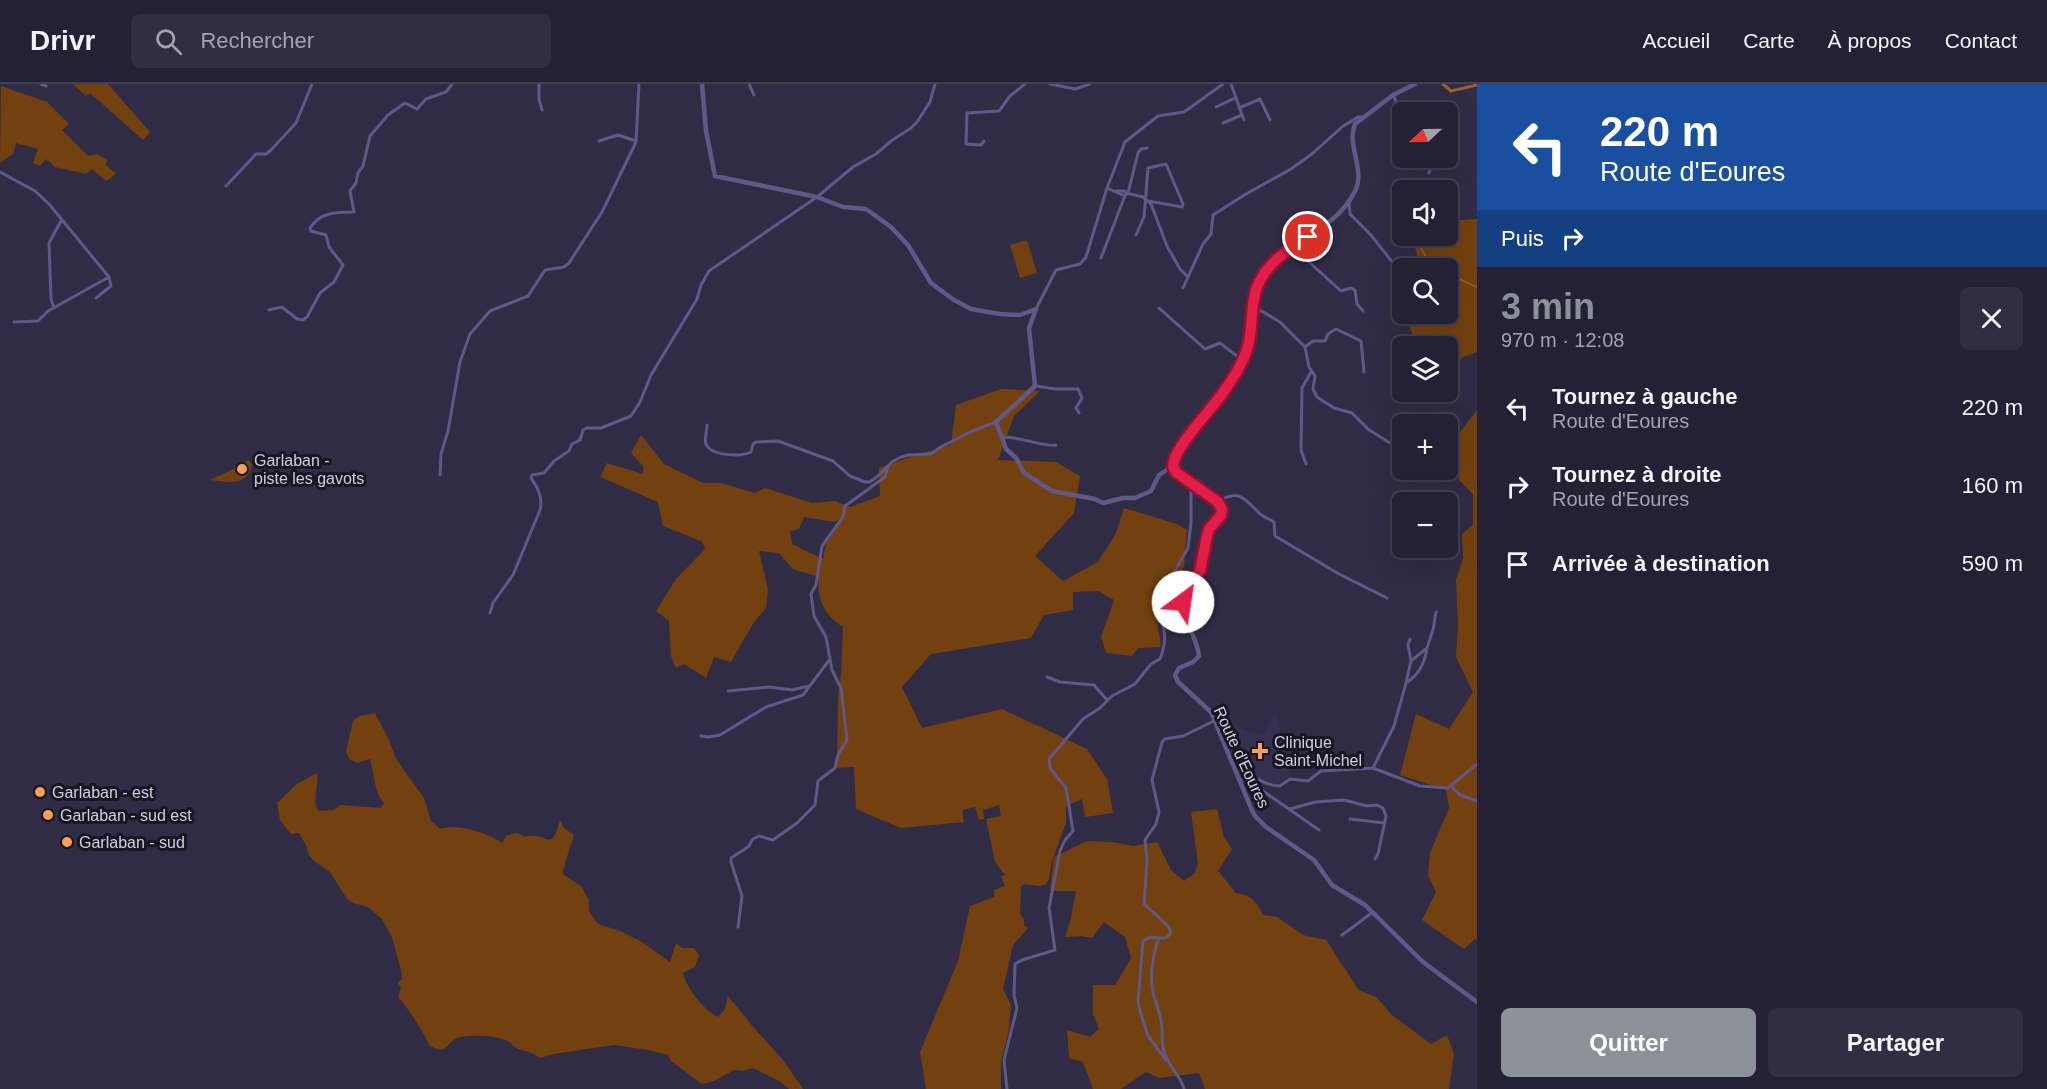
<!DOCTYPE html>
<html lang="fr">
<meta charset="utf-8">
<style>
:root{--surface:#242134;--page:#302e40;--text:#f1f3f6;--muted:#a3a3ac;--line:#413e4f;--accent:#8c9099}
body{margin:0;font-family:Helvetica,sans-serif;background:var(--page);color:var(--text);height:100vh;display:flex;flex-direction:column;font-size:22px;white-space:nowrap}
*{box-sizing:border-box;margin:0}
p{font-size:20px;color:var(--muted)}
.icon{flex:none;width:33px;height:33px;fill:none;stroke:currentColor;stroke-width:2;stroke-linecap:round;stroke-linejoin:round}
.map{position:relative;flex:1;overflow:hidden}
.side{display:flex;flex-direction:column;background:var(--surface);width:570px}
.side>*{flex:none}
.hud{background:#1a4fa0;color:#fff;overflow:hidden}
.needle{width:39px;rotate:248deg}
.buttons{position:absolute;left:1392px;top:18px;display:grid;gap:12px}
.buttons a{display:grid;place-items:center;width:66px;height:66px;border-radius:9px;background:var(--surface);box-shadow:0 6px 24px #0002,0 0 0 2px var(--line);font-size:30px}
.pin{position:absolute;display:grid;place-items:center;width:51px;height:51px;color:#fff;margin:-26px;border:3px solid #fff;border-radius:50%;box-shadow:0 2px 6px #0007}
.me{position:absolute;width:66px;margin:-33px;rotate:31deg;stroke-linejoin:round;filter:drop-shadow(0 0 4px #0008)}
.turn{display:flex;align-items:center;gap:21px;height:126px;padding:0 24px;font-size:27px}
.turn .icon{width:78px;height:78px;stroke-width:2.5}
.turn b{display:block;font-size:42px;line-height:51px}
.then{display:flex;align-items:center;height:57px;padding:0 24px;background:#0003;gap:12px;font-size:22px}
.round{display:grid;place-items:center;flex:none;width:63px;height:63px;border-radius:9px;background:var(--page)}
.summary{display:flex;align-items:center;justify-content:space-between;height:102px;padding:0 24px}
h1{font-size:36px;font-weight:700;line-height:45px;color:var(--accent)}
.button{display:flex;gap:12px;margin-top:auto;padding:12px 24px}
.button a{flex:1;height:69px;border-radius:9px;background:var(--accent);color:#fff;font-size:24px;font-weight:700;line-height:69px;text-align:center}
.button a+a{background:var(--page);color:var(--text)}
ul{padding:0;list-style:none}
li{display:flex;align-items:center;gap:18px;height:78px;padding:0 24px}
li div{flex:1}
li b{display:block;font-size:22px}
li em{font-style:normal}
header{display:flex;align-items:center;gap:36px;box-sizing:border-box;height:84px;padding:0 30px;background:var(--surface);border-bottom:2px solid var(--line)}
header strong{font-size:28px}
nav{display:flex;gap:33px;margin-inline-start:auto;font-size:21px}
.search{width:420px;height:54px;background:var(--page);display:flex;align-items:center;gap:15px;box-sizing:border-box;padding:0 21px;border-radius:9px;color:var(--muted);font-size:22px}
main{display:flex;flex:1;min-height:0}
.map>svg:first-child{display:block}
.built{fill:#363050}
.green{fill:#73410f;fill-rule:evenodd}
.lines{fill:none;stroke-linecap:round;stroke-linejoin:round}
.stream{stroke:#9c602c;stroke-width:1.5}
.canal{stroke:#9c602c;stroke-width:3}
.minor{stroke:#605887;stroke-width:3}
.tertiary{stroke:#605887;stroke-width:4.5}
.route-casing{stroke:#92132f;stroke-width:15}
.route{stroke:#e11d48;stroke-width:10}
.poi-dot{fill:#fa9f4f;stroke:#181622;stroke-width:2}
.labels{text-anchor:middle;stroke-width:6;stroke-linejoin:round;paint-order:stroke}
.poi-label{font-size:16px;fill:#d1cfdf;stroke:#181622;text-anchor:start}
.street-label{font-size:16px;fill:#d1cfdf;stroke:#181622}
</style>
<header>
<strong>Drivr</strong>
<div class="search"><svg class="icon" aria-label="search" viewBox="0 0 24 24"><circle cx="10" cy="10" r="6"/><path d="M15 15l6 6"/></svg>Rechercher</div>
<nav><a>Accueil</a><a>Carte</a><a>À propos</a><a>Contact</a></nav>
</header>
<main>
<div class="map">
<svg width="1477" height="1005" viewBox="0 0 1477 1005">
<rect width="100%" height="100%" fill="#302c45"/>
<!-- built -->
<path class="built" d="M1220,626l23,20 20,6 10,-22 4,1 13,61 -11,7h-11l-26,-17 -23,-54z"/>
<!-- green -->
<path class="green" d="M73,0h35l42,48 -7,8 -53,-47 -4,3z
M1,2l46,16 22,22 -7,6 26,26 9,-2 10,6 -1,5 10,9 -10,7 -14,-12 -6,5 -31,-7 -9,-8 -6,7 -7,-3 5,-14 -22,-6 -3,11 -13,9z
M1477,135v133l-14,5 -10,10 -5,-1v-20h-31l-12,-32h43v-46h-31v-13l-5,-19h36v-15z
M1027,156l10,33 -17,5 -10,-33z
M1001,305l39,2 -26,25 -16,44 58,2 24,14 -6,37 -39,43 28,25 35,-19 18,-29 8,-25 53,16 10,6 -3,37 -29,37 6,43 -23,1 -6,8 -26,-3 -5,-16 13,-37 -16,-9 -25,1v18l-29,5 -13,23 -100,16 -29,33 20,41 80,-19 85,40 20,30 6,34 -28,4 -3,-18 -16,7v17l-14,38 -3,18 -3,5 -6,2 -17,-2 -2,3 -1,27 4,5v6l4,3 -15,17 -10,44 8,16 -2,25 -8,32v27h-75l-6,-37 38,-91 12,-55 24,-9v-7l11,-4 -4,-10 4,-1 -10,-13 -9,-43 15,-3 -2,-11 -16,5 1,9 -5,1 -4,-13 -13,3 2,12 -63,6 -45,-19 -2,-42 -17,1 1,-71 3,-22 2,-48c-19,-12 -26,-27 -24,-50l-26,-8 -14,-16 -20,-2 9,38 -2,19 -12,14 -23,40 -17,-5 -8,21 -22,-14 -8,4 -5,-12 -2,-35 -13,-10 20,-32 30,-31 -5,-7 -38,-15 -5,-24 -58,-25 7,-14 36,11v-8l-12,-13 10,-18 23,29 39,19h18l34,10 10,-5 47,15 23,-2 15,6 30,-11 -1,-28 37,-13 35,-10 5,-40zM804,433l30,5 9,-5 -17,27 -3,15 -31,-15 -2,-13 9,-2z
M1477,326v530l-2,-1 -11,10 -42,-29 14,-28 -8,-17 2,-22 19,-45 -3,-18 -46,-15 16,-61 33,15 24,-37 -17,-35 2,-31 -2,-46 7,-22 -1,-24 11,-9v-31l-14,-14 -5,-40z
M248,376l4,4c-4,23 -24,18 -42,16l30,-14z
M375,629l14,27 7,19 28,39 7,23 9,8c17,-6 49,4 62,14l4,-7c8,-3 13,-4 19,1 22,-7 26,19 35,-17l4,8 10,7c-3,9 -11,33 -11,39l19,13 7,14v10l9,13 22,7 22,11 28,20 6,-19 6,5h12l5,7 -4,12 -12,6c5,17 20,36 35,44l7,-8 3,-13 26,32 29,32 20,29h-14l-10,-8 -26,-13 -10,3 -9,-1 -20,11 -12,3 -31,-23 -3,-6 -19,-5 -35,-5 -61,9 -13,4c-7,-6 -13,-6 -21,-9 -5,-1 -7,-6 -11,-8 -13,-6 -34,-6 -47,-4 -14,2 -13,21 -32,8 -1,-7 -26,-44 -31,-48l3,-9 -3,-5 4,-4v-5l-10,-37 -10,-18 -14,-12 -15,-4 -6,-4 -17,-27 -16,-11 -6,-7 -1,-7 -8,-14 -8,1 -11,-14 -3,-17 20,-19 20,-11c2,12 -5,28 1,38l16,-1 6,-5 41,3 3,-5c-11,-12 -9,-29 -14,-44l-13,4 -8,-4 -3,-8 7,-30 7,-5z
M1217,725l7,28 8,12 -14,22 18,22c15,2 20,8 27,22l14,2 26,18 23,5 33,50 17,7 16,18 39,29 16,-9 7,19 -5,35h-244l-6,-16 -40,5 -13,-6 -25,17h-28l-10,-27 -14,-4 -2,-28 23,7 9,-8 -6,-15v-29h22l16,-27 -6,-21 -21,-15 -12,16 -11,-2 -16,1 5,-15 6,-31h-26l4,-34 33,-16 26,1 20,4 24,-4 14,28 13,11 11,-8 3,-9 -7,-52z"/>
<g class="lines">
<!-- stream -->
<path class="stream" d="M1409,152l9,7 8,14 15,11
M1448,190l29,13"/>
<!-- canal -->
<path class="canal" d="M1443,0l8,7 26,-6"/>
<!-- minor -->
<path class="minor" d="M41,0l5,2
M539,0v15l3,11
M749,0l5,11
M1050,0l25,5 15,-5
M1231,0l13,36
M1393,11l9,18
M1216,23l19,-9
M1239,24l21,-9 10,21
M1223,39l19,-8
M599,57l19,-6 18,6
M984,57l-3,4 -15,-1 1,-31 32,-2 11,-15 15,-12
M0,88l35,19 14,13 60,73 -61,34 -10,10 -24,1
M1429,89l3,-15
M226,102l30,-32h10l4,-3 26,-28 16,-39
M1107,104l18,8
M1126,109l17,4 8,7 16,42 13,23 7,7
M1128,109l10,-40 3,-4 6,-1
M1349,118l1,12 21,21 22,28
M1319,146l2,9 -12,20v3l32,29 10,-3 4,2 2,14 6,7
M1136,151l8,-18 4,-49 18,-4 17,40 -1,3 -34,-6
M1101,174l25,-65 -1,-2h-9
M1183,204l20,-44 8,-10 2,-19 33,-21 45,-25 22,-16 29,-26 16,-10h4
M96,214l15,-12 -2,-9
M1253,222l27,16 25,25 4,20 6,9 -2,13 4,8 17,11 18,5 16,16 25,16 8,9
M54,224l-3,-9 -2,-56 12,-22
M1159,224l46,41 15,-6 22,17
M1036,225l20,-39 24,-6 6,-7 21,-69 18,-46 33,-26 26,-4 39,-28
M269,226l13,-3 15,12 6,1 4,-3 13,-24 14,-11 9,-17 -14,-18 -3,-12 -15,-4 -1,-3c10,-16 27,-16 44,-16l-4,-21 6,-8 2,-10 5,-7 7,-30 18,-21 17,-12 12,6 9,-10 20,-7 6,-8
M1305,263l8,-6h12l3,-7 8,-5 25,12 3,31
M1036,302l19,3h23l4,9 -6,10 3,5
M707,341c0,6 -3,15 -1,19 5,12 35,13 45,8l2,-8 3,-2 22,-1 55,20 17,15 15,6h5l8,-6 14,-14 9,-5 7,-2 23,-1 8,-6 31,-16 26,-10
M1002,353c15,-1 46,11 54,8
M1306,380l-5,-14 1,-62 9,-16
M440,391l1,-21 7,-23 12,-69 10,-28 20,-23 38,-15 17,-26 19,-3 5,-4 33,-51 34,-70 3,-58
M1218,418c21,-14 27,-3 42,12 4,3 9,5 14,8l1,14 64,38 48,24
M490,529l3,-10 20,-28 27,-65c3,-12 -2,-22 -9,-32l1,-3 12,-2 10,-12 15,-10 3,-7 8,-4 3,-10 4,-2h14l30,-12 9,-14 11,-27 46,-76 4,-14 8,-14 108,-74 36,-30 23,-13 15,-13 20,-13 6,-6 13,-20 5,-18
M1427,564l6,-18 3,-18
M1047,593l13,5 34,3 13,15
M1406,599l5,-22 -3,-16 2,-6
M728,607l42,-4 22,3 17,-4
M701,652l8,1 11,-2 46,-28 37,-12 27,-36
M1373,684l47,18 28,2 29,-24
M1237,687c16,2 26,15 43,15l10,-7 18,2 13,-10 52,-3 21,-42 12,-43c13,-8 19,-21 21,-35l-16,13
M1240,695l10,3 69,48
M1452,703l8,8 17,6
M1290,725l25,-7 29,-2 23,6 10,-1 6,3 3,8 -8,38 -3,5
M1350,735l34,4
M738,843l4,-31 -11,-34v-4l17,-11 5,-8 6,-3 14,4 24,-17 18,-18 3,-24 17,-13 3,-13 9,-15 -6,-52 -9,-18 -6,-33 -12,-21 -3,-22 5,-9 6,-39 21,-29 2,-11 40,-29 3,-10
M1342,851l31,-23
M1159,854l-9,-1 -7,4 -5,60 2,10 8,25 18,24
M1007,1005l-3,-29 13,-52 -3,-13 1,-31 7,-4 33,-10 -6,-42 11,-57 5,-11 8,-9 -7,-43 -16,-20 -1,-9 34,-40 17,-11 12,-12 23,-12 16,-20 9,-5c12,-29 -4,-40 1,-64l27,-47 3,-25v-38
M1184,1005c-3,-13 -16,-23 -20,-37 -3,-10 -1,-21 -3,-32 -2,-9 -5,-18 -8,-27 -4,-16 0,-40 6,-55h7l5,-5 -3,-7 -24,-22 3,-43 -2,-21 11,-16 3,-12 -7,-32 10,-38 3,-3 18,-3 31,-15"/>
<!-- tertiary -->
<path class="tertiary" d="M702,0l4,47 9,45 102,21 26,10 23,2 25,18 17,18 23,38 23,17 17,9 29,5 20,1 16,-6
M1415,0l-22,11 -38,29c-9,21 11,46 0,67 -20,41 -64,46 -88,79 -21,30 -10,44 -19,74 -8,33 -53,89 -76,114l-2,10 3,4 45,30c9,13 -2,17 -9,27 -8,13 -3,31 -10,45 -5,8 -13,14 -15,24 -5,15 14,41 15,58l-6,6 -14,6 -4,7 3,7 33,30 40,96 4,8 11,11 48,33 18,25 33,20 58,57 54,40
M1036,225l-7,19 6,58 -39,36 10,27 10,9 8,15 28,18 43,8 8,4 20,-5h12l16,-7 8,-16 12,-8"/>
</g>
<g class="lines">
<defs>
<path id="route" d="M1183,518l4,-12 13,-19 7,-35 2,-7 12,-14 1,-5 -4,-8 -41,-29c-3,-4 -5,-7 -3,-12 5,-19 41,-55 53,-74 9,-13 19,-31 22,-45 6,-33 -2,-54 26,-81 9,-9 22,-16 33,-24"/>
</defs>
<!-- route casing -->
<use href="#route" class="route-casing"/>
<!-- route -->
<use href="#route" class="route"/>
</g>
<!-- markers -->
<g class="poi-dot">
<circle cx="242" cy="385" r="6"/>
<path d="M1257 658h6v6h6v6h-6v6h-6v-6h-6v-6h6z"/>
<circle cx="40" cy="708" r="6"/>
<circle cx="48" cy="731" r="6"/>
<circle cx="67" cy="758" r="6"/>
</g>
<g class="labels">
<!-- poi labels -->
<g class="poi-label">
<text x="254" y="382">Garlaban -<tspan x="254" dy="18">piste les gavots</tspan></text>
<text x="1274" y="664">Clinique<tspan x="1274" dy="18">Saint-Michel</tspan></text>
<text x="52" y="714">Garlaban - est</text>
<text x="60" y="737">Garlaban - sud est</text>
<text x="79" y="764">Garlaban - sud</text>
</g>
<!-- street labels -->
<g class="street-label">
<text transform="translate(1242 673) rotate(65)" y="6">Route d'Eoures</text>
</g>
</g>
</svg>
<div class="buttons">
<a><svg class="needle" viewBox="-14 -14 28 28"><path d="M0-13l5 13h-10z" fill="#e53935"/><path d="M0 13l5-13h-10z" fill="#a3a3ac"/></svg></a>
<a><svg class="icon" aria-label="sound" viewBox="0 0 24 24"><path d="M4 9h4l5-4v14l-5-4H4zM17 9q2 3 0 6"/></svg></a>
<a><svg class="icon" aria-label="search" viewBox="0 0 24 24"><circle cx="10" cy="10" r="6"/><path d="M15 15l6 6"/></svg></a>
<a><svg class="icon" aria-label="layers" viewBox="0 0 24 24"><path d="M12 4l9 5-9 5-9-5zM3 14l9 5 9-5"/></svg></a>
<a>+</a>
<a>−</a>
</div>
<div class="pin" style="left:1308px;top:153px;background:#d93025"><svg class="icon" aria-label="arrive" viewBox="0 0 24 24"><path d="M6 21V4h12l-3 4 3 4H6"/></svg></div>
<svg class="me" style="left:1183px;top:518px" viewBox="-20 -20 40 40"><circle r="19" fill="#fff"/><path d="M0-13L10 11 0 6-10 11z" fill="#e11d48"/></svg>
</div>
<section class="side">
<div class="hud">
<div class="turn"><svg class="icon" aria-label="left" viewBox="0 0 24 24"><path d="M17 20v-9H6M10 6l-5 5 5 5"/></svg><div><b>220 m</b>Route d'Eoures</div></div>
<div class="then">Puis<svg class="icon" aria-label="right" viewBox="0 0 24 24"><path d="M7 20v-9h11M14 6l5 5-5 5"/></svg></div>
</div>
<div class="summary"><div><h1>3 min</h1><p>970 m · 12:08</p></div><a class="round"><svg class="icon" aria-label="close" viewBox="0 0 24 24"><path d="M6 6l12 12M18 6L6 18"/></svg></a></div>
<ul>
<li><svg class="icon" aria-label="left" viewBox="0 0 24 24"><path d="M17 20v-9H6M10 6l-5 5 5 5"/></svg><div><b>Tournez à gauche</b><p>Route d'Eoures</p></div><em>220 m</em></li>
<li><svg class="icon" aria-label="right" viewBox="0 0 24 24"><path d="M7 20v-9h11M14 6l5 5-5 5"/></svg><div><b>Tournez à droite</b><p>Route d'Eoures</p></div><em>160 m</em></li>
<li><svg class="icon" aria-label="arrive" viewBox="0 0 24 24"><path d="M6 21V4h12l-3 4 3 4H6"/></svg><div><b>Arrivée à destination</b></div><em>590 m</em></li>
</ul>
<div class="button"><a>Quitter</a><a>Partager</a></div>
</section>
</main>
